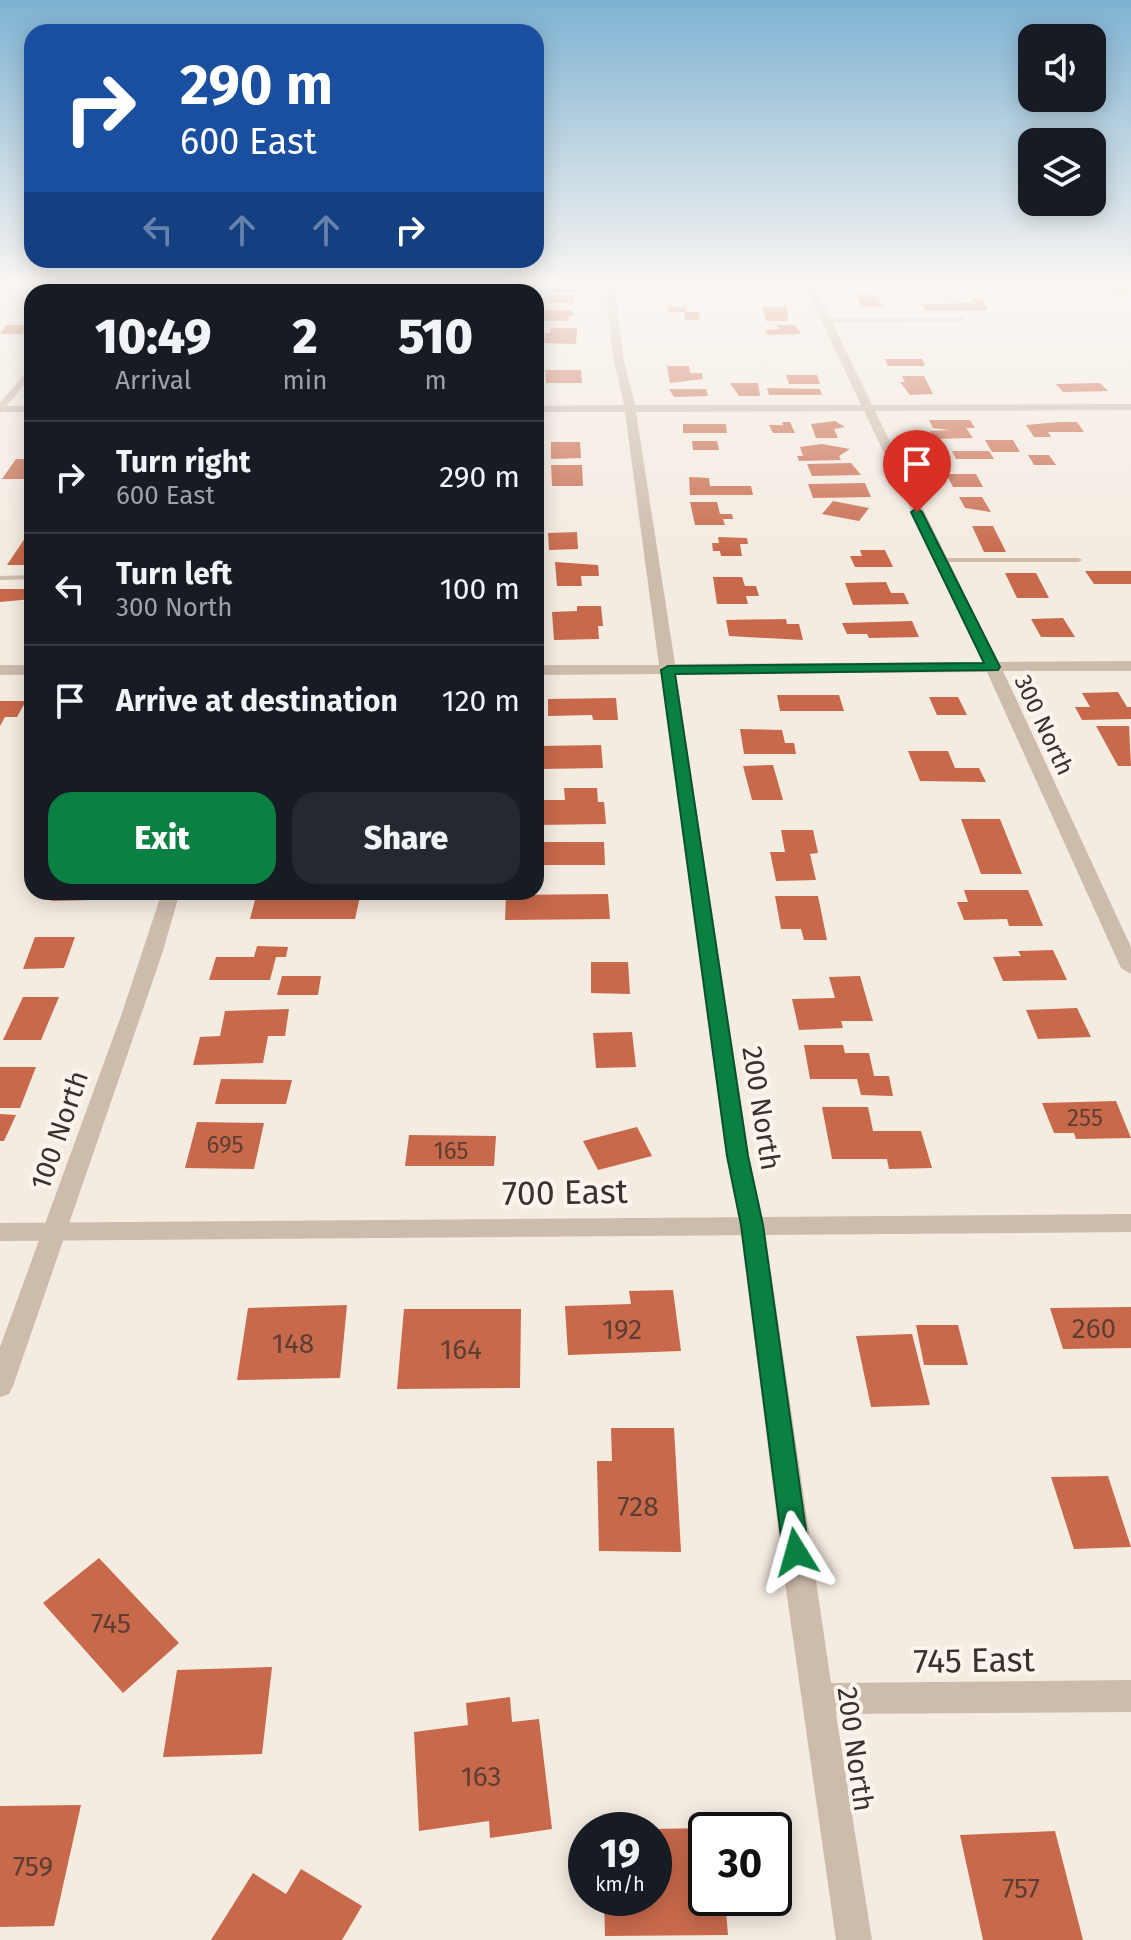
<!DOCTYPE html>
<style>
:root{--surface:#171b24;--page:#242831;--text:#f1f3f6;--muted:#9ea1a6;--line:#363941;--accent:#0b8043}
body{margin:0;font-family:"Fira Sans",sans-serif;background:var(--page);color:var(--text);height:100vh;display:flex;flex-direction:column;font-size:30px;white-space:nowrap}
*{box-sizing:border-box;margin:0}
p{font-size:26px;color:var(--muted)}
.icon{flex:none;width:44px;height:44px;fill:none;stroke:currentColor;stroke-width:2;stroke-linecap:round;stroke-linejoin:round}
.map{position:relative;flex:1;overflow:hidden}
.sheet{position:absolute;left:24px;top:284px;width:520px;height:616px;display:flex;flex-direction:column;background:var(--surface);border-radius:24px;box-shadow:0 4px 20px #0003}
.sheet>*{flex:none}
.guide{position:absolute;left:24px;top:24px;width:520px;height:244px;border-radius:24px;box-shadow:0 4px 20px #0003;background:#1a4fa0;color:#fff;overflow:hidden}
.tools{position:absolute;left:1018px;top:24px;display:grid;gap:16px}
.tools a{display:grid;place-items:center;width:88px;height:88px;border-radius:16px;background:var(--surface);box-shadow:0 4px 20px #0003;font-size:40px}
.speed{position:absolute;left:568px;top:1812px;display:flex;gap:16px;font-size:40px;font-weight:700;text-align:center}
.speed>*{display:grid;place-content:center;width:104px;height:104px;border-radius:50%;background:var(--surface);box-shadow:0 4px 20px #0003;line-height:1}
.speed small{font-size:20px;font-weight:400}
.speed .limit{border:4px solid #111;border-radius:12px;background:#fff;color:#111}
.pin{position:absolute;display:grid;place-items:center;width:68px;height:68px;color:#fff;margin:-82px -34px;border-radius:50% 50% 50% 0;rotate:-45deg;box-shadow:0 0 8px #0007}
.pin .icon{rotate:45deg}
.me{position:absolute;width:88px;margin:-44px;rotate:352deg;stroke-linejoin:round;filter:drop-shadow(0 0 6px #0008)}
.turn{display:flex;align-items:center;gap:28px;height:168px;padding:0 24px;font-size:36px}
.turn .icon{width:104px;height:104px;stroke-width:2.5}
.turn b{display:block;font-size:56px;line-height:68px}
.lanes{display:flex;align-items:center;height:76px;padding:0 24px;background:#0003;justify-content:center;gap:40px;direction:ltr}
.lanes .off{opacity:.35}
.eta{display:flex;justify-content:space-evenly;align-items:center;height:136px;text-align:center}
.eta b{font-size:48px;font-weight:800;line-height:56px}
.button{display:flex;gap:16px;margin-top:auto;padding:16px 24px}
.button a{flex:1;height:92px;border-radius:24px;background:var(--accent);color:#fff;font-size:32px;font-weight:800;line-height:92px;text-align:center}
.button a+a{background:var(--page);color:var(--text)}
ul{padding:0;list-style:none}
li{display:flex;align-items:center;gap:24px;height:112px;padding:0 24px;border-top:2px solid var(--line)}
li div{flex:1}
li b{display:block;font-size:30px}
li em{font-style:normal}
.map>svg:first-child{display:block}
.building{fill:#c8694b}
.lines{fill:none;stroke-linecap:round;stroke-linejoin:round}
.service{fill:#cdbbac;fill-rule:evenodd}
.minor{fill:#cdbbac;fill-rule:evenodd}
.tertiary{fill:#cdbbac;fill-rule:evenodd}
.route{fill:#0b8043;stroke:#07532c;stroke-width:2}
.labels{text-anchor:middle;stroke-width:8;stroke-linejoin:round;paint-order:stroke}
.far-street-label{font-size:24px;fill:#3b302b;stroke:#fbf5ee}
.number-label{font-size:24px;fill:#5e3e33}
.street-label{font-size:28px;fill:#3b302b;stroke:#fbf5ee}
.near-number-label{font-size:28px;fill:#5e3e33}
.near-street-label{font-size:34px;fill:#3b302b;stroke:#fbf5ee}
</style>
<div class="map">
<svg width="1131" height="1940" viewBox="0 0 1131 1940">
<rect width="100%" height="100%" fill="#f4ebe1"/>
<!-- building -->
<path class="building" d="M547,285h29l1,7h-24v-4z
M1084,285h34l13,10h-12l-8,-6 -22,1z
M573,294l1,9h-24l-1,-8z
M856,295h21l6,12h-21z
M972,299h10l6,11h-62l-5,-6 53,-1z
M668,307h18l1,5h12l1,4 -2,4h-13l-1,-8h-15z
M762,307h25l1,14h-22z
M543,310h30v6h-4v5h-27z
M6,325h22l-6,9h-22z
M777,325h18l6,9 -33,1 -3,-5 14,-1z
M551,328h26l-1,16 -32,-1 1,-10h5z
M885,359h37l3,7h-37z
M667,366h22l1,7h12l1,6 -33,4z
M545,370h36l1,13h-36z
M786,375h31l3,9h-31z
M902,376h22l9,18 -23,1 -10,-13h5z
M730,383h28l2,13h-21z
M1100,383l8,8 -45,1 -7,-8z
M767,388l53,1 2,6h-53z
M669,389h37l2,7 -34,1z
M929,420h41l5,8h-9l7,10 -38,1 -5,-8 19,-1 -16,-2z
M835,421l10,6 -11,2 4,9h-22l-5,-14z
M782,422h8l5,11h-22l-4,-8h14z
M1059,422h18l7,10h-36l3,5h-17l-8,-12z
M683,424h43l1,9h-44z
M985,440h28l7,12h-28z
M692,441h25l2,9h-26z
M551,442h29l1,16 -30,1z
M822,444l28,5 -11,7 2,4 -42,1 -2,-5h6l-3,-9z
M952,451h37l5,8h-38z
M27,455h5v15l-6,9h-24l14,-20h9z
M1028,455h21l7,10h-22z
M851,463l10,12 -49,1 -5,-12z
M551,465h31l1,21h-31z
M946,474h30l7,13h-30z
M689,477l20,1 1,8h41l2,9h-63z
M865,483l6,14 -58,1 -5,-14z
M959,497h23l9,15 -26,-4z
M833,501l36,7 -10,13 -37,-7z
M690,502h27l3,12h12l1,5h-10l2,6h-30z
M972,526h21l13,26h-22z
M577,532l1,17 -29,1 -1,-17z
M27,535h5v30h-25z
M718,537l29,1 1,6h-8l2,12h-21l-1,-5h-7l-1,-8h7z
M860,550h25l8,17h-38l-5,-11h12z
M555,562l43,3 1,11h-18l1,10h-25z
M1085,571h46v13h-37z
M1005,573h31l13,25h-32z
M713,577h29l3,9h11l3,10h-13l2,8h-31z
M886,582l5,11h13l5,11 -56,1 -8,-22z
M0,589h32v10l-32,3z
M577,606h24l2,20h-5l1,13 -45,1 -2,-28 25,-1z
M1063,618l12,19h-34l-10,-18z
M786,619l1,5h12l4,16 -74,-4 -3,-16z
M912,621l7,16 -50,1 -2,-4h-20l-5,-11z
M1118,692l9,15h4v12l-49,1 -7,-13h15l-8,-14z
M777,695h62l5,16h-64z
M929,697h29l9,18h-30z
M616,698l2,22h-25l-1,-5 -44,1v-17z
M0,701h26l-9,16h-12l-5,9z
M1096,726h33l2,40h-13z
M740,729l42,1 3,13h9l2,11h-52z
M601,745l2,23 -63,1 -1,-23z
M908,751h40l7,17h24l7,14 -66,-1z
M773,765l10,35h-31l-9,-34z
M564,788h33l1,14h6l2,22 -70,1v-25h29z
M961,819h39l22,55h-41z
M781,830h32l5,23 -8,1 6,26 -40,1 -6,-29h15z
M536,842h68l1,23h-69z
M964,890h64l15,36h-34l-2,-7 -43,1 -7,-18h11z
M54,892h39l-3,8 -39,1z
M608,894l2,25 -105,1 1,-25z
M256,896l104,1 -5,22h-105z
M775,896h43l9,44h-23l-3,-11h-20z
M35,937h40l-11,31 -41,1z
M257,946l31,1 -2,10h-10l-6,23h-61l7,-23h38z
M1053,950l14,30 -64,1 -10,-24 28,-1 -3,-5z
M591,962h37l2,32 -39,-1z
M282,976h39l-3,19h-41z
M860,976l13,45h-32l2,7 -44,2 -7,-31 43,-1 -6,-21z
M23,997h36l-18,43h-38z
M1077,1008l14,29 -53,2 -12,-29z
M289,1009l-4,27h-17l-5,27 -70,2 7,-28 20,-1 5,-25z
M632,1032l4,35 -40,1 -3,-35z
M804,1045h39l2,8h24l5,23h15l4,20 -32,-1 -4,-16h-47z
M0,1067h36l-16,41h-20z
M221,1079l71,1 -6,24h-71z
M1116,1101l15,37 -55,1 -2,-6h-20l-12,-30z
M822,1107h46l5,24h48l11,37 -43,1 -2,-10h-55z
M0,1114l16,1 -12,26h-4z
M197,1122l67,1 -10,46 -69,-1z
M637,1127l15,29 -54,14 -15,-29z
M409,1135l87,1 -2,30h-89z
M673,1290l8,61 -113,4 -3,-49 66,-2 -2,-13z
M347,1305l-7,73 -103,2 11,-72z
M1131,1307v41l-68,1 -13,-41z
M404,1309h117l-1,79 -123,1z
M916,1325h42l10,40h-44z
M912,1334l18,71 -59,2 -15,-71z
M611,1428h63l7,124 -82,-1 -2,-90h15z
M1108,1476l23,71 -57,2 -23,-72z
M99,1558l80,85 -56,50 -80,-90z
M272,1667l-10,87 -99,3 14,-87z
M510,1697l2,25 27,-3 13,110 -62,9 -1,-17 -70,10 -5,-99 54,-7 -2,-22z
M81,1805l-27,121 -54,1v-121z
M706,1828v70h19l3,37 -123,1 -1,-38h50v-69z
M1055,1831l28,109h-100l-23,-105z
M301,1869l61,37 -20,34h-131l42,-67 33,21z"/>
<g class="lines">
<!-- service -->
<path class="service" d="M963,318l2,3 -139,2 -3,-2 3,-2z
M936,558h142l4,2 -4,2h-139l-4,-2z
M32,575v4l-32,1v-4z"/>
<!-- minor -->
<path class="minor" d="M349,285h10l-2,7h-10z
M605,285h10l8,72 12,48h226l-56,-120h9l58,120 259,-1v6l-256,1 123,251 133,-1v10h-128l128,276v27l-10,-6 -134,-296 -311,2 73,482 15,69 67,458 300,-3v32l-295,2 36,226h-36l-51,-358 -45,-357 -13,-69 -66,-482 -125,1v-10h123l-34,-253h-89v-6l88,-1 -11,-48zM864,411l119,251 -308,2 -39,-252z
M0,406h32v6h-32z
M0,665h32v10h-32z
M162,892h18l-18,62 -149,432 -4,8 -9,3v-50l121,-331z"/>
<!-- tertiary -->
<path class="tertiary" d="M92,285h9l-4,7h-10z
M32,365v10l-32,39v-11z
M1131,1214v18l-1131,9v-18z"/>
</g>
<!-- sky -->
<linearGradient id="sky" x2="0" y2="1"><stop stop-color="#7eb2d2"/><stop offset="0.51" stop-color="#faf6f2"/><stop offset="1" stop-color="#faf6f2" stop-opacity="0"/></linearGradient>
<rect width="1131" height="557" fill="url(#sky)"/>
<!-- route -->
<path class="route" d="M917,508l5,4 78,155 -2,3 -323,4 73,482 15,69 46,327 -3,9 -10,4 -9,-4 -4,-9 -42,-327 -14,-69 -66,-486 7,-4 316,-3 -73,-151z"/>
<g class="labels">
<!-- far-street labels -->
<g class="far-street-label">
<text transform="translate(1044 725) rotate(65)" y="8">300 North</text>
</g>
<!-- number labels -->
<g class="number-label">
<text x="1085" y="1126">255</text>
<text x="225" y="1153">695</text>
<text x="451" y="1159">165</text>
</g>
<!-- street labels -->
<g class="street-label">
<text transform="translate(762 1108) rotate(81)" y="10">200 North</text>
<text transform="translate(59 1130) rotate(-71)" y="10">100 North</text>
<text transform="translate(856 1749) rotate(82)" y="10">200 North</text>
</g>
<!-- near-number labels -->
<g class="near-number-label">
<text x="1094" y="1338">260</text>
<text x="622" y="1339">192</text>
<text x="293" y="1353">148</text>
<text x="461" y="1359">164</text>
<text x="638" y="1516">728</text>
<text x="111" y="1633">745</text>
<text x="481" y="1786">163</text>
<text x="33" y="1876">759</text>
<text x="1021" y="1898">757</text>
</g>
<!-- near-street labels -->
<g class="near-street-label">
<text transform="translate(565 1192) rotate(-1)" y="12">700 East</text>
<text transform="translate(974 1660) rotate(-1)" y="12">745 East</text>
</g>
</g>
</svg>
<div class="tools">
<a><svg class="icon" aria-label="sound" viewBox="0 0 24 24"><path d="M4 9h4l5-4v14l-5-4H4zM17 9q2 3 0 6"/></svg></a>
<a><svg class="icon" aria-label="layers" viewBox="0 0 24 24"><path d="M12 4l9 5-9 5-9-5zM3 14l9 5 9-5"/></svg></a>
</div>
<div class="speed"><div>19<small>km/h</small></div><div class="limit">30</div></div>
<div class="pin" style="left:917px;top:512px;background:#d93025"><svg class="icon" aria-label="arrive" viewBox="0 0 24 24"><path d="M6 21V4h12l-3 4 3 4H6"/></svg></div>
<svg class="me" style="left:796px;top:1552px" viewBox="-20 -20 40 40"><path d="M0-17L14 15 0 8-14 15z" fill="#0b8043" stroke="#fff" stroke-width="4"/></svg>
<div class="guide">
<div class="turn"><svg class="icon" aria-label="right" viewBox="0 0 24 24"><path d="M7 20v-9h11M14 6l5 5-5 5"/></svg><div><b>290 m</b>600 East</div></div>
<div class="lanes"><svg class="icon off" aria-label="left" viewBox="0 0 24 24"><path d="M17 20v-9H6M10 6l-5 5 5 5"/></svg><svg class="icon off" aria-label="ahead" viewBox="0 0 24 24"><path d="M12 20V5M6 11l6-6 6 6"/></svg><svg class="icon off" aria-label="ahead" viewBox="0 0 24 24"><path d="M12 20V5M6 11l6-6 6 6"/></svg><svg class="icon" aria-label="right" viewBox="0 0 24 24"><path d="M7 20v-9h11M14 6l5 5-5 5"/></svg></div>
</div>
<section class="sheet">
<div class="eta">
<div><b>10:49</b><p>Arrival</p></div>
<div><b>2</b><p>min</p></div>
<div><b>510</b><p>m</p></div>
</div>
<ul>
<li><svg class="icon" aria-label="right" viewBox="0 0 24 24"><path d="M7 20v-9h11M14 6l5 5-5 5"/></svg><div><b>Turn right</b><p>600 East</p></div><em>290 m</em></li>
<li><svg class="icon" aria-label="left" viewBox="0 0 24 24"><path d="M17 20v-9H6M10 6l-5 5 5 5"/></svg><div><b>Turn left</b><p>300 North</p></div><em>100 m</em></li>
<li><svg class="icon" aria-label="arrive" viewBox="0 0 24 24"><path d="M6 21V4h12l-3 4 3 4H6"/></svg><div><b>Arrive at destination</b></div><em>120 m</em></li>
</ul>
<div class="button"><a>Exit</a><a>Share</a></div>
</section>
</div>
